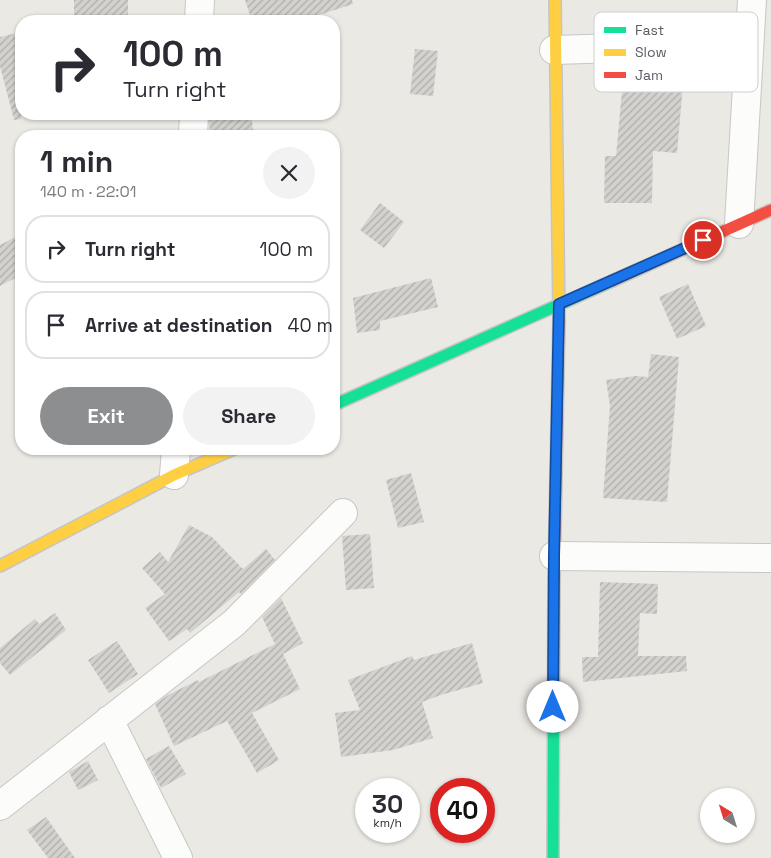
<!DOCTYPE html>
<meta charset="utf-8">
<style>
:root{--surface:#fff;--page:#f2f2f3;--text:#2b2b33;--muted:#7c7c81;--line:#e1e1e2;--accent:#8c8e90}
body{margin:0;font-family:"Space Grotesk",sans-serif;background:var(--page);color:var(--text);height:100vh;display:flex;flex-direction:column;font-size:19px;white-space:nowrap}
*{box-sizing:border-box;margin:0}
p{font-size:16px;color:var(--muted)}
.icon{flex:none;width:28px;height:28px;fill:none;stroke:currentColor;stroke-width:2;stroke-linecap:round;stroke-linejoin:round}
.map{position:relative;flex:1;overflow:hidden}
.panel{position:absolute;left:15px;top:130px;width:325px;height:325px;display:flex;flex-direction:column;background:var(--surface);border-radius:20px;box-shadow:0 1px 4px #0004}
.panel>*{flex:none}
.hud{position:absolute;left:15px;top:15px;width:325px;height:105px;border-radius:20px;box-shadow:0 1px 4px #0004;background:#fff;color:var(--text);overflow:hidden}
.needle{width:32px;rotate:322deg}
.controls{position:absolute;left:700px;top:788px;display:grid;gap:10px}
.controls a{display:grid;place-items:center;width:55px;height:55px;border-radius:50%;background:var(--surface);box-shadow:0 1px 4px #0004;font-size:25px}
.speed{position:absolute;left:355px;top:778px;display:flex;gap:10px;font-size:25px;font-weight:700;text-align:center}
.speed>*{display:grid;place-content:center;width:65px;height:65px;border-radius:50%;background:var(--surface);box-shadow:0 1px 4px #0004;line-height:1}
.speed small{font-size:12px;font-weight:400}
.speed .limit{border:8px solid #d22;background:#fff;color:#111}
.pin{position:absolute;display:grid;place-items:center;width:42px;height:42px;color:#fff;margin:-21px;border:2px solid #fff;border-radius:50%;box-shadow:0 1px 5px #0007}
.me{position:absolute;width:55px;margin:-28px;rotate:0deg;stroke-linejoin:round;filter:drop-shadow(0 0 4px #0008)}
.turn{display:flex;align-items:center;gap:18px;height:105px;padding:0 25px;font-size:22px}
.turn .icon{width:65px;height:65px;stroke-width:2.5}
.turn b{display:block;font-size:35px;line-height:42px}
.round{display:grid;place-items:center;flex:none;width:52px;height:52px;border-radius:26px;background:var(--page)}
.headline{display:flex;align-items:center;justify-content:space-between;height:85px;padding:0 25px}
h1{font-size:30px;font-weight:700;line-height:38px}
.cta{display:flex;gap:10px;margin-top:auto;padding:10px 25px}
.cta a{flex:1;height:58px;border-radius:30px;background:var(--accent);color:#fff;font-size:20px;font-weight:700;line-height:58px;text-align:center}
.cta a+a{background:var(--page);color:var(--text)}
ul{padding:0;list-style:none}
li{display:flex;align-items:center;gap:15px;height:68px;margin:0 10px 8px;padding:0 15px;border:2px solid var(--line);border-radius:20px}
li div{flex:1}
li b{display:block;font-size:19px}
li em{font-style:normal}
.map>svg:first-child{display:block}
.building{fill:url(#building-hatch)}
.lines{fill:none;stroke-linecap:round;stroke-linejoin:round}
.street-casing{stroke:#c7c7c6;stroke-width:30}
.fast-casing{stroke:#c5c6c4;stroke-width:14}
.slow-casing{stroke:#c5c6c4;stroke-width:14}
.jam-casing{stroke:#c5c6c4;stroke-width:14}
.street{stroke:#fcfcfb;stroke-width:28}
.fast{stroke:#16e098;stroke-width:11}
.slow{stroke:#ffcf43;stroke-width:11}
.jam{stroke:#f24e42;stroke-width:11}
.route-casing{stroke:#114b97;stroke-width:12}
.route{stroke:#1a73e8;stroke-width:9}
.key{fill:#fff;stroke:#ceced0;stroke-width:1}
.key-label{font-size:14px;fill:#5a5d62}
</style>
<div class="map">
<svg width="771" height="858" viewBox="0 0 771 858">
<defs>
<pattern id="building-hatch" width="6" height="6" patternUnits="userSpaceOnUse" patternTransform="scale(1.25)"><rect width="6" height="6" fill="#d4d2cf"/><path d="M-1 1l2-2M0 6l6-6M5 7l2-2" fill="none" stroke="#afaeab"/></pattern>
</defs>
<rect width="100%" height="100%" fill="#eae9e4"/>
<!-- building -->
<path class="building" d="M74,0h54v21h-54z
M245,0h107l1,4 -52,17h-49z
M21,32v87l-7,1 -14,-54v-29z
M415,49l23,2 -5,45 -23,-2z
M623,80l60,5 -6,68 -24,-2 -1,52h-48l1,-47h11z
M209,114h42l3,22h-44z
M380,203l24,19 -20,26 -24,-18z
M21,234v41l-21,11v-41z
M431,278l7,29 -58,14v9l-23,3 -4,-35z
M688,284l18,42 -29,13 -18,-42z
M651,354l28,3 -12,145 -64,-4 7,-92 -4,-26 29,-4 13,1z
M411,473l13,49 -26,6 -12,-48z
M189,525l23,12 31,32 23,-20 9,11 -34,34 -2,-2 -49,41 -3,-4 -18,12 -24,-33 20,-14 -23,-26 18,-16 8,10z
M370,534l4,54 -28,2 -4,-54z
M600,582l58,2 -1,30 -17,-1 -2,43h48l1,15 -104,11 -1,-25h16z
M281,598l22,45 -20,11 17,35 -48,24 27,47 -22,13 -30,-52 -53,25 -19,-42 13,-9 30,-15 1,2 76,-38 -13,-27z
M55,613l11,17 -56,45 -10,-12v-15l35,-29 4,5z
M117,641l21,33 -29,19 -21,-33z
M472,643l11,40 -42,12 -19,7 11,36 -40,12 -52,7 -6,-44 25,-3 -12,-30 64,-24 2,4z
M169,746l17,28 -25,14 -15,-29z
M88,761l10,19 -20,10 -9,-18z
M46,817l7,10 22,31h-27l-21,-28z"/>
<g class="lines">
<defs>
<path id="street" d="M199,21l1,-21
M554,50l195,-6
M193,136l1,-22
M739,224l13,-224
M174,475l2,-26
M554,556l217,2
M109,720l69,138
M0,806l234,-183 109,-110"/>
<path id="fast" d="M334,405l278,-124
M553,858l1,-278"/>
<path id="slow" d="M555,0l4,320
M0,566l174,-91 60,-26"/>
<path id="jam" d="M612,281l159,-71
M554,580l5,-260"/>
</defs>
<!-- street casing -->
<use href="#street" class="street-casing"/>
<!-- fast casing -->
<use href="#fast" class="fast-casing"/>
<!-- slow casing -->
<use href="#slow" class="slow-casing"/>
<!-- jam casing -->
<use href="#jam" class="jam-casing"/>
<!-- street -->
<use href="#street" class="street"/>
<!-- fast -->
<use href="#fast" class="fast"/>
<!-- slow -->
<use href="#slow" class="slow"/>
<!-- jam -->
<use href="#jam" class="jam"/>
</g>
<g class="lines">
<defs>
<path id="route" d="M553,707l1,-151 5,-252 144,-64"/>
</defs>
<!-- route casing -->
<use href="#route" class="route-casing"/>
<!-- route -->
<use href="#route" class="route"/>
</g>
<!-- legend -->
<rect x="594" y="12" width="164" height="80" rx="8" class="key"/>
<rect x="604" y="27" width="22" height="6" fill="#16e098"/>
<rect x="604" y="49" width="22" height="7" fill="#ffcf43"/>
<rect x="604" y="72" width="22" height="6" fill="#f24e42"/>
<g class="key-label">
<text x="635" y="35">Fast</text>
<text x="635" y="57">Slow</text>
<text x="635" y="80">Jam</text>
</g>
</svg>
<div class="controls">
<a><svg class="needle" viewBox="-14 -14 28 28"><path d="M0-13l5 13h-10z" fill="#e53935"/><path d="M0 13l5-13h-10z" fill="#7c7c81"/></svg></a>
</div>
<div class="speed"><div>30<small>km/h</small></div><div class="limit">40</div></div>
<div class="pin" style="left:703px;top:240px;background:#d93025"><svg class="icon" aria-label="arrive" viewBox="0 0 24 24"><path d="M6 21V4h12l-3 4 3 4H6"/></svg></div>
<svg class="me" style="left:553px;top:707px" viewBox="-20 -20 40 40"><circle r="19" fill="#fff"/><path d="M0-13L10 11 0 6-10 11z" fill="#1a73e8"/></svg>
<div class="hud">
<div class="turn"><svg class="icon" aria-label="right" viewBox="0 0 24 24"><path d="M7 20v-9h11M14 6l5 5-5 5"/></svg><div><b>100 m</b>Turn right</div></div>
</div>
<section class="panel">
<div class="headline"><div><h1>1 min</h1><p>140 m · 22:01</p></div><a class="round"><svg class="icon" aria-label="close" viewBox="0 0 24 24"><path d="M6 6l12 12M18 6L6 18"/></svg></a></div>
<ul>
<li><svg class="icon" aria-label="right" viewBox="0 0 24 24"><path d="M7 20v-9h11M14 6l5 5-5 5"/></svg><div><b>Turn right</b></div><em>100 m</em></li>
<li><svg class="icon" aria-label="arrive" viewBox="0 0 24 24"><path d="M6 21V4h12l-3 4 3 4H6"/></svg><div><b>Arrive at destination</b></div><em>40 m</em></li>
</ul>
<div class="cta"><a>Exit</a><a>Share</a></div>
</section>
</div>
